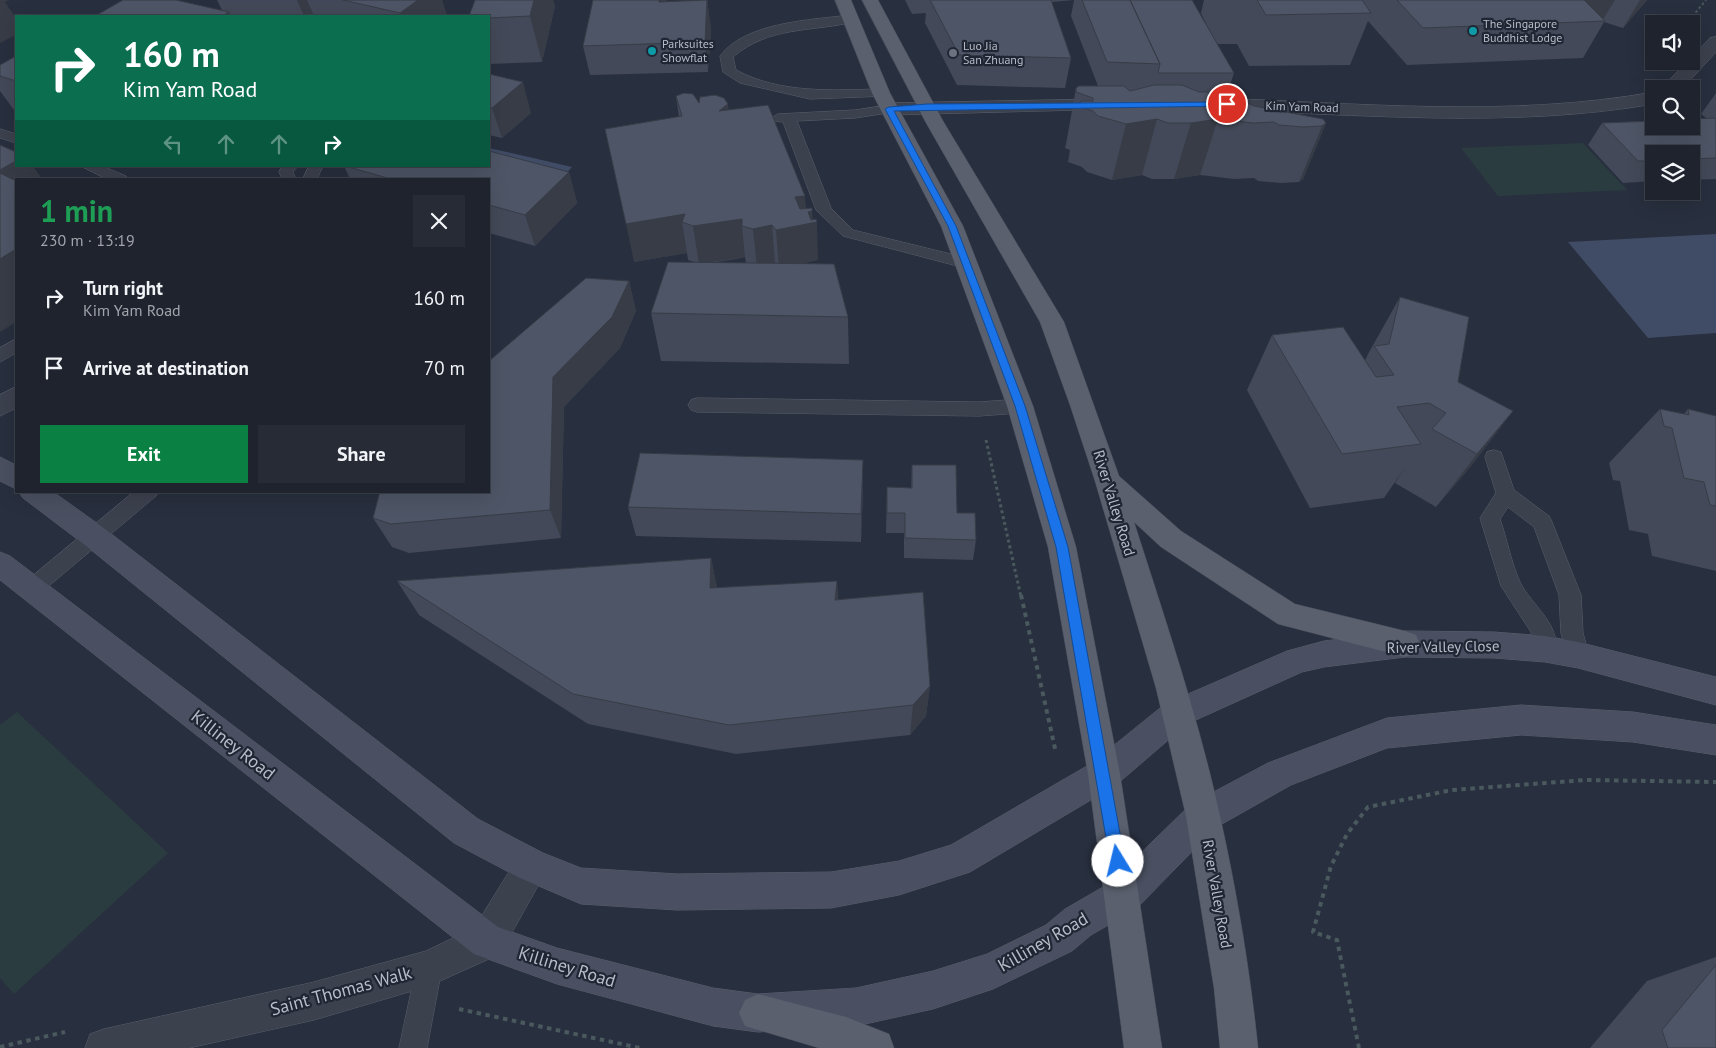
<!DOCTYPE html>
<meta charset="utf-8">
<style>
:root{--surface:#1e232e;--page:#262b36;--text:#f1f3f6;--muted:#a1a4aa;--line:#3c404a;--accent:#0b8043}
body{margin:0;font-family:"PT Sans",sans-serif;background:var(--page);color:var(--text);height:100vh;display:flex;flex-direction:column;font-size:19px;white-space:nowrap}
*{box-sizing:border-box;margin:0}
p{font-size:16px;color:var(--muted)}
.icon{flex:none;width:28px;height:28px;fill:none;stroke:currentColor;stroke-width:2;stroke-linecap:round;stroke-linejoin:round}
.map{position:relative;flex:1;overflow:hidden}
.details{position:absolute;left:15px;top:178px;width:475px;height:315px;display:flex;flex-direction:column;background:var(--surface);border-radius:0px;box-shadow:0 5px 20px #0002,0 0 0 1px var(--line)}
.details>*{flex:none}
.hud{position:absolute;left:15px;top:15px;width:475px;height:152px;border-radius:0px;box-shadow:0 5px 20px #0002,0 0 0 1px var(--line);background:#0b6e4f;color:#fff;overflow:hidden}
.buttons{position:absolute;left:1645px;top:15px;display:grid;gap:10px}
.buttons a{display:grid;place-items:center;width:55px;height:55px;border-radius:0px;background:var(--surface);box-shadow:0 5px 20px #0002,0 0 0 1px var(--line);font-size:25px}
.pin{position:absolute;display:grid;place-items:center;width:42px;height:42px;color:#fff;margin:-21px;border:2px solid #fff;border-radius:50%;box-shadow:0 1px 5px #0007}
.me{position:absolute;width:55px;margin:-28px;rotate:351deg;stroke-linejoin:round;filter:drop-shadow(0 0 4px #0008)}
.turn{display:flex;align-items:center;gap:18px;height:105px;padding:0 25px;font-size:22px}
.turn .icon{width:65px;height:65px;stroke-width:2.5}
.turn b{display:block;font-size:35px;line-height:42px}
.lanes{display:flex;align-items:center;height:48px;padding:0 25px;background:#0003;justify-content:center;gap:25px;direction:ltr}
.lanes .off{opacity:.35}
.round{display:grid;place-items:center;flex:none;width:52px;height:52px;border-radius:0px;background:var(--page)}
.headline{display:flex;align-items:center;justify-content:space-between;height:85px;padding:0 25px}
h1{font-size:30px;font-weight:700;line-height:38px;color:#1e9e55}
.primary-button{display:flex;gap:10px;margin-top:auto;padding:10px 25px}
.primary-button a{flex:1;height:58px;border-radius:0px;background:var(--accent);color:#fff;font-size:20px;font-weight:700;line-height:58px;text-align:center}
.primary-button a+a{background:var(--page);color:var(--text)}
ul{padding:0;list-style:none}
li{display:flex;align-items:center;gap:15px;height:70px;padding:0 25px}
li div{flex:1}
li b{display:block;font-size:19px}
li em{font-style:normal}
.map>svg:first-child{display:block}
.green{fill:#2b3c40}
.water{fill:#404b65}
.lines{fill:none;stroke-linecap:round;stroke-linejoin:round}
.lane-casing{stroke:#5a5f6c;stroke-width:1}
.street-casing{stroke:#5a5f6c;stroke-width:1}
.secondary-casing{stroke:#5a5f6c;stroke-width:1}
.primary-casing{stroke:#454a57;stroke-width:1}
.path-far2{stroke:#4a595e;stroke-width:2;stroke-dasharray:2.5 2.5;stroke-linecap:butt}
.path-far1{stroke:#4a595e;stroke-width:3;stroke-dasharray:3 3;stroke-linecap:butt}
.path{stroke:#4a595e;stroke-width:4;stroke-dasharray:4.5 4.5;stroke-linecap:butt}
.lane{fill:#3c414e;fill-rule:evenodd}
.street{fill:#3c414e;fill-rule:evenodd}
.secondary{fill:#4a5061;fill-rule:evenodd}
.primary{fill:#5a606e;fill-rule:evenodd}
.wall{fill:#434958;fill-rule:evenodd}
.shaded-wall{fill:#373c47}
.building{fill:#4e5566;stroke:#373c47}
.route{fill:#1a73e8;stroke:#114b97}
.culture-dot{fill:#0f9aa8;stroke:#202633;stroke-width:2}
.worship-dot{fill:#6b7280;stroke:#202633;stroke-width:2}
.labels{text-anchor:middle;stroke-width:4.5;stroke-linejoin:round;paint-order:stroke}
.far-poi-label{font-size:12px;fill:#b8bcc9;stroke:#202633;text-anchor:start}
.far-street-label{font-size:12px;fill:#b8bcc9;stroke:#202633}
.street-label{font-size:15px;fill:#b8bcc9;stroke:#202633}
.near-street-label{font-size:18px;fill:#b8bcc9;stroke:#202633}
</style>
<div class="map">
<svg width="1716" height="1048" viewBox="0 0 1716 1048">
<rect width="100%" height="100%" fill="#282f3e"/>
<!-- green -->
<path class="green" d="M1583,143l44,47 -129,6 -37,-48z
M17,712l151,141 -154,141 -14,-16v-253z"/>
<!-- water -->
<path class="water" d="M489,148l83,19 -21,23 -62,-24z
M1716,234v99l-68,5 -80,-96z"/>
<g class="lines">
<defs>
<path id="lane" d="M850,15l4,1 2,3 -2,3c-43,10 -85,4 -121,35l3,13c45,24 96,20 145,19l7,4 -2,3 -76,3 -70,-16 -17,-11 -3,-16c25,-34 91,-36 130,-41z
M889,105l7,4 -2,3 -39,6 -58,3 34,87 22,22 118,29 2,4 -2,4 -6,1 -122,-32 -27,-26 -33,-88 -10,-1 -2,-3 7,-4 77,-4z
M0,129l16,5v9l-16,-5z
M81,166h21l24,10 2,3h-21z
M283,166h15l-5,6 3,7h-14l-3,-7z
M309,166h14l-6,13h-14z
M16,339v14l-16,9v-14z
M697,398l282,4 41,-3 6,2 3,5 -3,5 -6,2 -41,3 -282,-4 -6,-2 -3,-5 3,-5z
M1494,450l7,2 13,38 35,26 3,6 29,73 2,38 6,22 -3,7 -8,3 -8,-3 -9,-29 -2,-38 -25,-68 -26,-20 -8,12c7,20 11,43 20,63 10,22 46,46 33,74l-8,3 -8,-3 -6,-24 -30,-46 -21,-68 16,-25 -11,-36 2,-5z
M135,491h24l-3,5 -118,99 -7,3 -7,-3 -3,-6 3,-6z
M429,955l9,4 4,9 -15,80h-28l17,-80 4,-9z"/>
<path id="street" d="M1716,37v15l-32,35 -24,2 28,-28h3v-3l19,-20z
M1654,92v12c-145,25 -294,10 -440,6l-7,-2 -2,-4 2,-4 7,-2c146,5 295,20 440,-6z
M1111,99l7,2 2,4 -2,4 -229,6 -7,-2 -2,-4 2,-4 7,-2z
M16,387v21l-16,8v-21z
M532,849l12,5 5,12 -49,88 -71,32 -115,34 -125,28h-104l5,-14 14,-5 210,-47 112,-31 48,-23 46,-74z"/>
<path id="secondary" d="M0,457l16,8v24l-16,-8z
M19,491h33l53,38 373,290 65,34 38,15 96,6 154,-2 68,-11 52,-16 141,-82 73,-59 122,-53 37,-10 81,-10 89,1 51,4 33,6 138,35v28l-138,-37 -33,-6 -51,-4 -89,-1 -81,10 -22,5 -115,52 -71,61 -146,87 -71,23 -68,13 -154,2 -96,-6 -61,-26 -66,-35 -369,-298 -62,-47z
M0,552l10,4 488,371 59,21 156,40 45,6 98,-6 77,-17 54,-17 59,-29 19,-16 45,-26 81,-79 77,-41 119,-45 134,-13 112,7 83,13v30l-83,-13 -112,-7 -134,13 -96,37 -76,43 -79,81 -45,26 -19,16 -79,38 -60,20 -77,17 -98,6 -45,-6 -156,-42 -83,-30 -474,-374z"/>
<path id="primary" d="M835,0h16l39,93 73,133 70,180 43,141 44,227 42,274h-38l-36,-274 -40,-227 -41,-141 -66,-180 -69,-133z
M862,0h16l65,121 121,201 55,154 62,55 114,73 110,27 11,4 4,9 -4,9 -11,4 -127,-33 -117,-77 -27,-25c31,97 64,194 86,294 17,77 30,154 38,232h-38l-6,-60 -28,-172 -30,-128 -61,-207 -25,-76 -30,-83 -115,-201z
M758,994l88,23 43,17 5,14h-75l-74,-22 -6,-13 6,-13z"/>
</defs>
<!-- lane casing -->
<use href="#lane" class="lane-casing"/>
<!-- street casing -->
<use href="#street" class="street-casing"/>
<!-- secondary casing -->
<use href="#secondary" class="secondary-casing"/>
<!-- primary casing -->
<use href="#primary" class="primary-casing"/>
<!-- path-far2 -->
<path class="path-far2" d="M1686,24l20,-24"/>
<!-- path-far1 -->
<path class="path-far1" d="M986,440l35,157"/>
<!-- path -->
<path class="path" d="M1021,595l35,158
M459,1009l181,39
M0,1047l65,-15
M1359,1048l-22,-108 -24,-8 18,-66 16,-32 21,-27 84,-17 134,-10 130,2"/>
<!-- lane -->
<use href="#lane" class="lane"/>
<!-- street -->
<use href="#street" class="street"/>
<!-- secondary -->
<use href="#secondary" class="secondary"/>
<!-- primary -->
<use href="#primary" class="primary"/>
</g>
<!-- wall -->
<path class="wall" d="M217,0h225l5,16h-207l-10,-2 1,2h-136l127,-6z
M475,0h79h-1l2,6 -13,56 -53,2v-48z
M593,0h74v1l40,-1 4,29 -3,43 -118,3 -7,-29z
M905,0h287l18,32 -9,-19 3,-13h443l-24,28 -19,-6 -21,36 -176,7 -39,-44 -18,44 -101,1 -12,-22h-20l17,29 -7,21h-18l2,4 43,8 72,17 -23,56 -4,3 -18,1 -23,-2 -4,-3 -20,1 -34,-4 -26,4h-22l-10,-4 -30,5 -25,-8 -5,-5 -14,-5 2,-12 -5,-2 1,-4 10,-56 22,-2 -27,-70 3,-16 -22,2 19,56 -6,30 -108,-3 -32,-62 1,-10 -14,1z
M16,56v55l-2,-1 -14,-19v-26z
M489,74l42,39 -29,25 -13,-3z
M1716,93v86l-25,1v-26h-37v27l-31,2 -35,-38 14,-22 104,-5 -5,-4z
M676,96l23,7 30,7 77,98 7,11 5,41 -19,4 49,53 1,47 -188,-3 -10,-48 43,-51 -6,-2 -1,-7 -53,9 45,-145zM745,257l1,6h-36l26,-4z
M489,151l80,21 8,31 -42,43 -46,-13v-54h-139l-6,-13h145z
M629,281l7,30 -16,37 -56,59 -3,131 -152,15 -17,-6 -19,-29 116,-27z
M1400,297l58,85 55,29 -42,55 -35,41 -41,-24 11,-17 -22,32 -74,10 -63,-118 25,-55 93,26 3,-7z
M1660,409l24,5 4,-5 28,7v155l-64,-15 -4,-22 -19,-4 -9,-49 -7,-1 -4,-17z
M912,465l45,48 19,27 -3,20 -69,-2v-25h-18l1,-46 24,1z
M863,489l-2,53 -225,-6 -8,-29z
M711,558l6,30 120,-7 1,19 92,86 -4,30 -16,19 -174,19 -148,-30 -169,-109 -22,-34z
M1716,957v91h-126l57,-67z"/>
<!-- shaded-wall -->
<path class="shaded-wall" d="M0,0h9l-4,2 11,16v17l-16,8z
M297,0h10l7,16h-10z
M418,0h24l5,16h-46l-1,-3z
M534,0h19l2,6 -13,56 -12,-46z
M659,0h8l-4,31z
M707,0l4,29 -3,43 -3,-30z
M1579,0h36l-13,21z
M1640,0h7l-24,28z
M229,12l2,4h-9z
M523,82l8,31 -29,25 -10,-30z
M728,104l4,37 -13,-30z
M1157,119l-15,56 -30,5 14,-56z
M1218,119l-18,56 -26,4 17,-56z
M1326,123l-23,56 -4,3 23,-56z
M16,161v5h17l9,13h-26v18l-16,-21v-6z
M569,172l8,31 -42,43 -10,-31z
M805,196l2,28 1,-12 4,-1 1,11h4l1,38 -39,8 -3,-38 19,-33z
M685,214l-3,8 5,31 -53,9 -8,-38z
M742,219v7l3,31 -46,7 -6,-38z
M772,225l3,38 -18,4 -4,-38z
M16,249v73l-16,10v-73z
M629,281l7,30 -16,37 -56,59 -3,131 -11,-28 3,-133z
M1513,411l-42,55 -35,41 41,-53z
M863,460v29l-2,53v-28z
M711,558l7,34 -8,-4z
M837,581l1,33 -3,-14z
M930,686l-4,30 -16,19 3,-30z"/>
<!-- building -->
<path class="building" d="M123,0h53l53,12 -7,4h-127z
M343,0h75l-18,13z
M475,0h59l-4,16 -41,2v-2h-20z
M593,0h66v2l48,-2 -2,42 -122,4z
M930,0h121l20,58 -112,-3z
M1082,0h48l30,64 -53,-2z
M1130,0h62l42,73h-76l2,-9z
M1257,0h105l9,13 -105,2z
M1397,0h187l21,21 -182,7z
M16,56v25l-16,-5v-11z
M489,74l34,8 -31,26 -3,-1z
M1154,85h28l17,7h9l3,6 23,-1 20,9 69,13 3,4 -4,3 -19,1 -24,-2 -5,-3 -21,1 -35,-4 -27,4h-23l-11,-4 -31,5 -28,-8 -5,-5 -15,-5 3,-5h12v-3l-17,-6v-4l3,-2h45l6,5z
M684,93l9,1 6,9 1,-6 15,-2 9,3 4,6 -9,7 49,-6 37,91 -10,1 5,12 12,-1v3l-4,1 3,8 5,-1 1,3 -41,8 -4,-5 -19,4 -11,-3v-7l-49,7 -11,-4 3,-8 -59,10 -21,-95 77,-13 -6,-20z
M1714,118l2,1v39l-25,1v-5h-37v7h-16l-36,-38 52,-2v5h37v-7z
M0,145l16,7v9l-16,9z
M489,151l80,21 -44,43 -36,-10v-26h-98l-46,-13h144z
M0,173l16,8v68l-16,10z
M668,262l166,2 14,53 -197,-4z
M586,278l43,3 -17,36 -59,60 -3,133 -159,14 -18,-6 7,-27h109v-130z
M1400,297l69,20 -11,65 55,29 -36,43 -45,-25 14,-16 -17,-10 -32,4 24,37 -79,10 -70,-119 71,-8 33,50 18,-2 -20,-29 15,-2z
M1660,409l29,6 -1,-6 28,7v90l-6,-1 -6,-23 -20,-4 -12,-50 -8,-2z
M640,453l223,7 -2,54 -233,-7z
M912,465h44l1,48h18l1,27 -71,-2v-25h-18v-26l25,1z
M711,558l-1,30 127,-7 -2,19 88,-8 7,94 -17,19 -184,20 -156,-31 -176,-113z
M1716,965v83h-48l-6,-18z"/>
<!-- route -->
<path class="route" d="M1227,102l4,2 -1,2 -336,5 62,115 69,180 43,141 57,314 -2,5 -5,2 -6,-2 -2,-5 -54,-314 -41,-141 -67,-180 -63,-117 4,-2 38,-3z"/>
<!-- markers -->
<g class="culture-dot">
<circle cx="1473" cy="31" r="5"/>
<circle cx="652" cy="51" r="5"/>
</g>
<circle class="worship-dot" cx="953" cy="53" r="5"/>
<g class="labels">
<!-- far-poi labels -->
<g class="far-poi-label">
<text x="1483" y="28">The Singapore<tspan x="1483" dy="14">Buddhist Lodge</tspan></text>
<text x="662" y="48">Parksuites<tspan x="662" dy="14">Showflat</tspan></text>
<text x="963" y="50">Luo Jia<tspan x="963" dy="14">San Zhuang</tspan></text>
</g>
<!-- far-street labels -->
<g class="far-street-label">
<text transform="translate(1302 107) rotate(2)" y="4">Kim Yam Road</text>
</g>
<!-- street labels -->
<g class="street-label">
<text transform="translate(1114 503) rotate(73)" y="5">River Valley Road</text>
<text transform="translate(1443 647) rotate(-1)" y="5">River Valley Close</text>
<text transform="translate(1217 894) rotate(80)" y="5">River Valley Road</text>
</g>
<!-- near-street labels -->
<g class="near-street-label">
<text transform="translate(233 745) rotate(38)" y="6">Killiney Road</text>
<text transform="translate(1043 942) rotate(-30)" y="6">Killiney Road</text>
<text transform="translate(567 967) rotate(17)" y="6">Killiney Road</text>
<text transform="translate(341 991) rotate(-15)" y="6">Saint Thomas Walk</text>
</g>
</g>
</svg>
<div class="buttons">
<a><svg class="icon" aria-label="sound" viewBox="0 0 24 24"><path d="M4 9h4l5-4v14l-5-4H4zM17 9q2 3 0 6"/></svg></a>
<a><svg class="icon" aria-label="search" viewBox="0 0 24 24"><circle cx="10" cy="10" r="6"/><path d="M15 15l6 6"/></svg></a>
<a><svg class="icon" aria-label="layers" viewBox="0 0 24 24"><path d="M12 4l9 5-9 5-9-5zM3 14l9 5 9-5"/></svg></a>
</div>
<div class="pin" style="left:1227px;top:104px;background:#d93025"><svg class="icon" aria-label="arrive" viewBox="0 0 24 24"><path d="M6 21V4h12l-3 4 3 4H6"/></svg></div>
<svg class="me" style="left:1118px;top:861px" viewBox="-20 -20 40 40"><circle r="19" fill="#fff"/><path d="M0-13L10 11 0 6-10 11z" fill="#1a73e8"/></svg>
<div class="hud">
<div class="turn"><svg class="icon" aria-label="right" viewBox="0 0 24 24"><path d="M7 20v-9h11M14 6l5 5-5 5"/></svg><div><b>160 m</b>Kim Yam Road</div></div>
<div class="lanes"><svg class="icon off" aria-label="left" viewBox="0 0 24 24"><path d="M17 20v-9H6M10 6l-5 5 5 5"/></svg><svg class="icon off" aria-label="ahead" viewBox="0 0 24 24"><path d="M12 20V5M6 11l6-6 6 6"/></svg><svg class="icon off" aria-label="ahead" viewBox="0 0 24 24"><path d="M12 20V5M6 11l6-6 6 6"/></svg><svg class="icon" aria-label="right" viewBox="0 0 24 24"><path d="M7 20v-9h11M14 6l5 5-5 5"/></svg></div>
</div>
<section class="details">
<div class="headline"><div><h1>1 min</h1><p>230 m · 13:19</p></div><a class="round"><svg class="icon" aria-label="close" viewBox="0 0 24 24"><path d="M6 6l12 12M18 6L6 18"/></svg></a></div>
<ul>
<li><svg class="icon" aria-label="right" viewBox="0 0 24 24"><path d="M7 20v-9h11M14 6l5 5-5 5"/></svg><div><b>Turn right</b><p>Kim Yam Road</p></div><em>160 m</em></li>
<li><svg class="icon" aria-label="arrive" viewBox="0 0 24 24"><path d="M6 21V4h12l-3 4 3 4H6"/></svg><div><b>Arrive at destination</b></div><em>70 m</em></li>
</ul>
<div class="primary-button"><a>Exit</a><a>Share</a></div>
</section>
</div>
